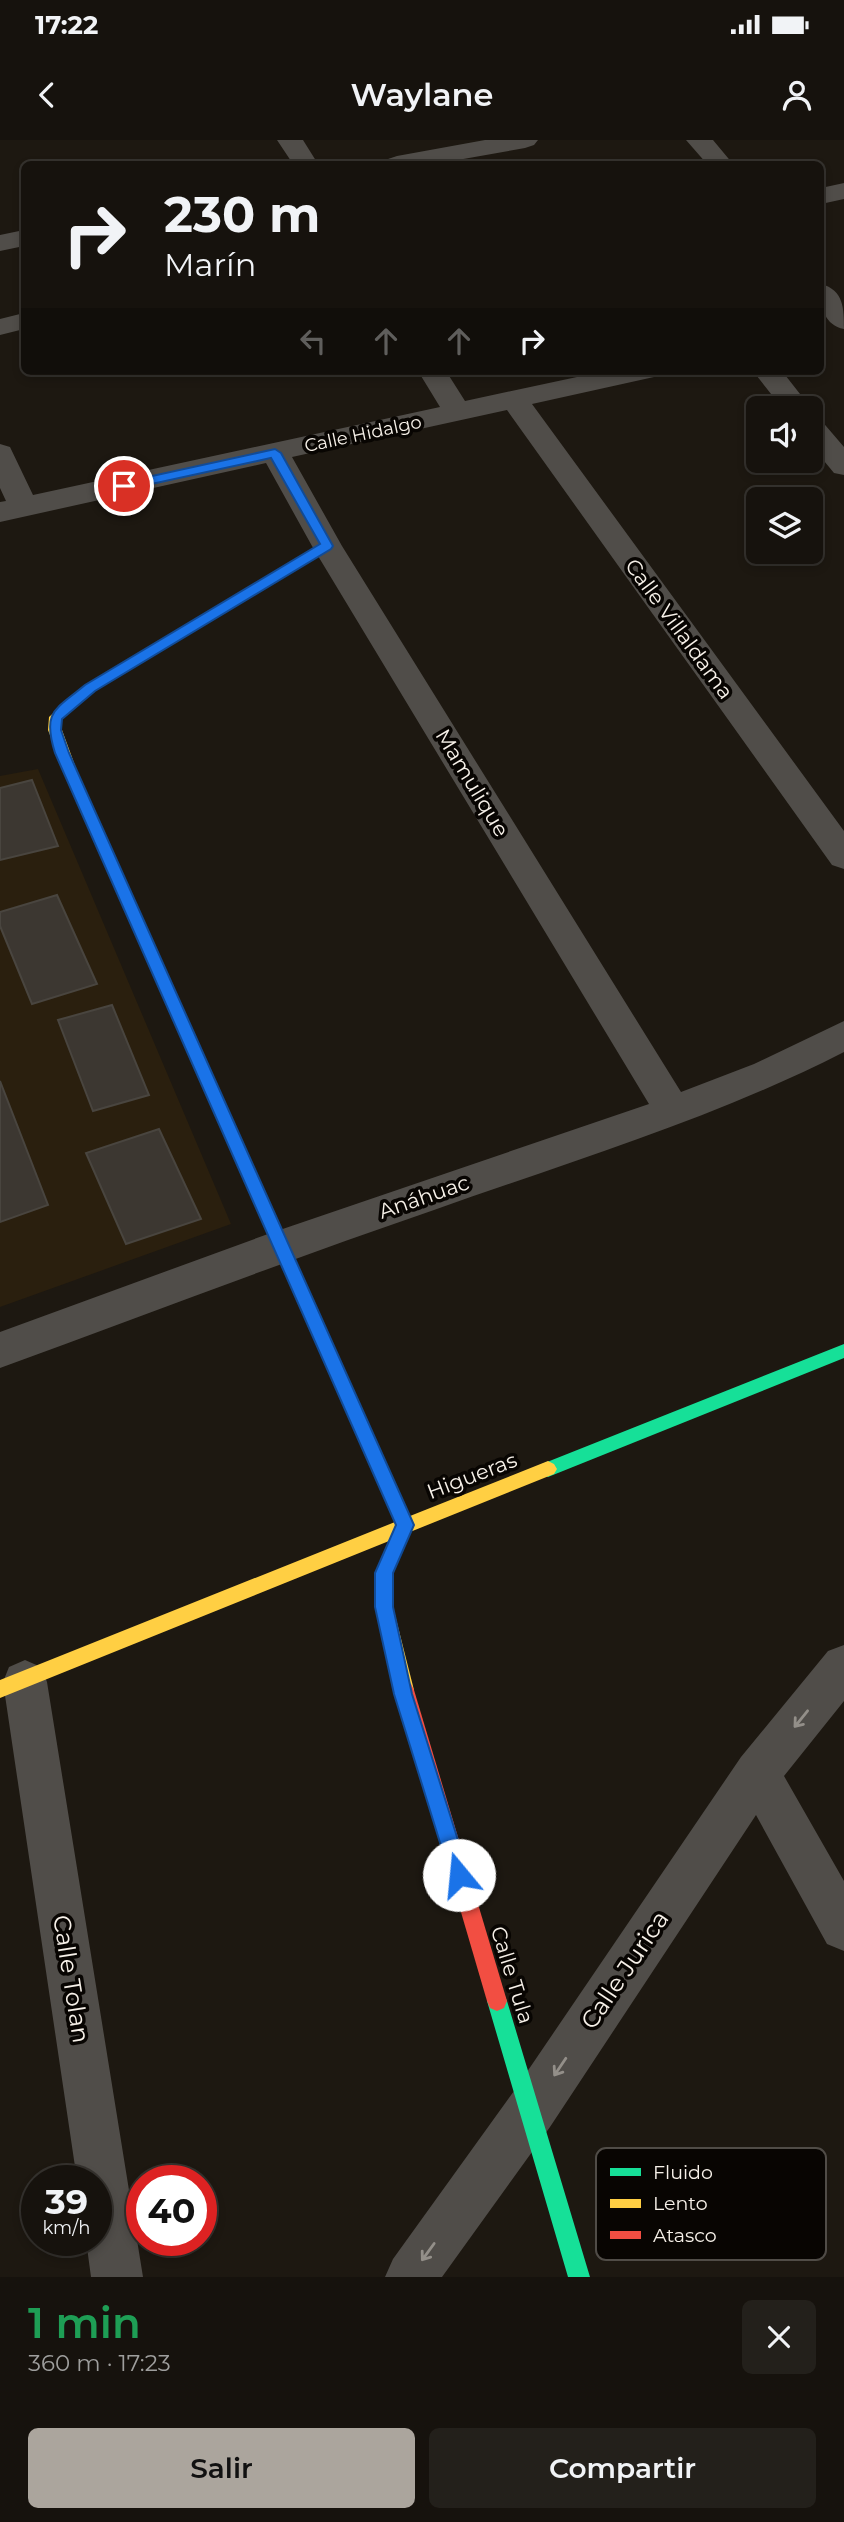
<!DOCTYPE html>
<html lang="es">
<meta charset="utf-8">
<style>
:root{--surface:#16120d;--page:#23201b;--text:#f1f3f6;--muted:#9e9e9d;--line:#35322e;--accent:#aba59d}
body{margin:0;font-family:Montserrat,sans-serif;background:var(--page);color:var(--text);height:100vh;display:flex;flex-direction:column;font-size:26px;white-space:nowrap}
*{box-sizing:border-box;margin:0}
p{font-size:23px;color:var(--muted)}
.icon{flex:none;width:38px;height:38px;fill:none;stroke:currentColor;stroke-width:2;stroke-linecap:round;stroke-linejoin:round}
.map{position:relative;height:2137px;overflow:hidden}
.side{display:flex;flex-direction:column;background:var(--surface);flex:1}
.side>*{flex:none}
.top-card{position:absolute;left:21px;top:21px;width:803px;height:214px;border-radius:10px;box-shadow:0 4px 10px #0003,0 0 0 2px var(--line);background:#16120d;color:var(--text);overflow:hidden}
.fabs{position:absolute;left:746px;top:256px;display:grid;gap:14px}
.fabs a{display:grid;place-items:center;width:77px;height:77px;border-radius:10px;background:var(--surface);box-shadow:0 4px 10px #0003,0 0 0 2px var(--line);font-size:35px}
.speed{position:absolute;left:21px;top:2025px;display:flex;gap:14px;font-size:35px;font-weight:700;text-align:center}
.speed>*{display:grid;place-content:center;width:91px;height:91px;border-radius:50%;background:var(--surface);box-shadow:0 4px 10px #0003,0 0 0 2px var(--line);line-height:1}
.speed small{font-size:18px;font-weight:400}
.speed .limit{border:10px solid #d22;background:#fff;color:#111}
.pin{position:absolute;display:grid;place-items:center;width:60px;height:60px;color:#fff;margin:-30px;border:4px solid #fff;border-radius:50%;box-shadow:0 2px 7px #0007}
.me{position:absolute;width:77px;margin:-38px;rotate:343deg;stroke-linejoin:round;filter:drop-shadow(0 0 5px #0008)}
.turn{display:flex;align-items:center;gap:24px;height:147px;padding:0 28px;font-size:32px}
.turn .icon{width:91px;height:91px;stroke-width:2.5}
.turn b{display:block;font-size:49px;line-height:60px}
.lanes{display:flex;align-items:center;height:66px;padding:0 28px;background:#0003;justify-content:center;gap:35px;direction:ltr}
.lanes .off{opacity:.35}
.round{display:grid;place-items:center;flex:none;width:74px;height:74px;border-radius:10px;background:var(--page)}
.overview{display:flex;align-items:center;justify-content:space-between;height:119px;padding:0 28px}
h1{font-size:42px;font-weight:600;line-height:52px;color:#1e9e55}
.primary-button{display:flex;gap:14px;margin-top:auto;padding:14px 28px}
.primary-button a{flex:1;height:80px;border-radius:10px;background:var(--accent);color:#111;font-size:28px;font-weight:600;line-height:80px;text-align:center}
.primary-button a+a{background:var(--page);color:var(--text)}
.status{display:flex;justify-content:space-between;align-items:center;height:49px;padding:0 35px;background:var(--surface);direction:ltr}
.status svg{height:19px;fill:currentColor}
header{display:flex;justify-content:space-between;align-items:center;height:91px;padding:0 28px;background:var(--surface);font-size:32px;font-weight:600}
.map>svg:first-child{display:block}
.built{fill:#2a1f0e}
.building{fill:#3c3731;stroke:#49453f;stroke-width:2}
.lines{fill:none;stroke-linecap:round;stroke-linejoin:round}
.street{fill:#504d49;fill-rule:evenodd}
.fast{fill:#16e098;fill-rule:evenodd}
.slow{fill:#ffcf43;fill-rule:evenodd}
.jam{fill:#f24e42;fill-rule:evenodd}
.oneway{stroke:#938f89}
.route{fill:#1a73e8;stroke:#114b97;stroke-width:2}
.labels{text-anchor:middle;stroke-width:7;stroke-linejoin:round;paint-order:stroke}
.far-street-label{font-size:18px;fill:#f7f1e9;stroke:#080502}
.street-label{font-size:21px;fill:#f7f1e9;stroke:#080502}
.near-street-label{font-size:24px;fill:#f7f1e9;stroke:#080502}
.key{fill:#080502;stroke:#504c47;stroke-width:2}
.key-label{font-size:19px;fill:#f7f1e9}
</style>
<div class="status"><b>17:22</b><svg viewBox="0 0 49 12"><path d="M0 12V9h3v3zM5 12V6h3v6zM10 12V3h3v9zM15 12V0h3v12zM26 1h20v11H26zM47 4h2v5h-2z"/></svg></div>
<header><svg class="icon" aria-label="back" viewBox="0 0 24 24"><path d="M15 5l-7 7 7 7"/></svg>Waylane<svg class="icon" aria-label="person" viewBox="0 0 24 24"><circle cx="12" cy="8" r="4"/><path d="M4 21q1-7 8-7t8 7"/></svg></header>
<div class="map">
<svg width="844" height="2137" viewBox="0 0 844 2137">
<rect width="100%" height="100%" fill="#1d1811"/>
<!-- built -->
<path class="built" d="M38,629l193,455 -231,83v-531z"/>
<!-- building -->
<path class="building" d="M32,640l26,66 -58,14v-72z
M57,755l40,89 -65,20 -32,-78v-14z
M112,865l37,90 -56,16 -35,-91z
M0,941l48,124 -48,17z
M159,989l42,90 -75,25 -40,-91z"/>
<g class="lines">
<!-- street -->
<path class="street" d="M277,0h26l15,24h-25z
M485,0h53l-4,5 -9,3 -90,16h-51l4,-5 9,-3z
M686,0h27l20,24h-26z
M844,43v16l-23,5v-16z
M24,90v16l-24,5v-16z
M821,144c23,6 23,25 23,45 -22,-5 -24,-25 -23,-45z
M24,173v16l-24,6v-16z
M418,231h28l19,30 140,-30h53l-4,6 -122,27 312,427v38l-12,-4 -325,-455 -215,47 50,89 339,546 73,-28 90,-43v31c-131,67 -272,109 -410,158 -146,50 -289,105 -434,158v-36l268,-98 381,-130 -337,-558 -46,-83 -266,59v-20l6,-1 -6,-13v-44l10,3 23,48 407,-88z
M753,231h29l29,37h-29z
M810,276l10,3 24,28v28l-10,-2 -24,-29z
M844,1505v56l-60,75 60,105v70l-17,-7 -71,-129 -206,312 -108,150h-57l8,-18 121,-168 227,-334 87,-106z
M25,1520l16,7 6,15 96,595h-52l-5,-37h10v-60h-19l-74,-498 6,-15z"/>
<!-- fast -->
<path class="fast" d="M70,626l7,5 193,432 -2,5h-12l-2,-5 -191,-432z
M844,1204v14l-296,119 -6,-3 -3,-5 3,-5z
M497,1851l7,3 3,7 83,276h-22l-81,-276 3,-7z"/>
<!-- slow -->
<path class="slow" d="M327,402l6,4 -2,3 -236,142 -33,28v11l15,41 -7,5 -5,-2 -17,-44 1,-13 36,-32z
M262,1056l6,2 2,5 140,313 138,-55 6,3 3,5 -3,5 -144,58 -17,41v34l21,83 -3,6 -6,3 -6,-3 -3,-6 -21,-83v-34l14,-32 -389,157v-18l395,-158 -141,-319 2,-5z"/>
<!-- jam -->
<path class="jam" d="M405,1541l6,3 3,6 93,311 -3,7 -7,3 -7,-3 -3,-7 -91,-311 3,-6z"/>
</g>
<!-- one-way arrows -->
<defs><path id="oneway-shaft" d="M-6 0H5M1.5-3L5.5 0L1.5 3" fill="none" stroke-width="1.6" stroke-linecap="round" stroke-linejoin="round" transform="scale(1.75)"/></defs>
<g class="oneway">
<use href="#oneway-shaft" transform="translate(801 1579) rotate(129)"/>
<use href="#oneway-shaft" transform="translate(560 1927) rotate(124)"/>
<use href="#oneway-shaft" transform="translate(428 2112) rotate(126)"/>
</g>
<!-- route -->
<path class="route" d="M275,309l6,4 52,93 -2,3 -236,142 -33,28 -1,11 8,23 345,772 -21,48v34l19,87 57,181 -3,7 -7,3 -7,-3 -2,-7 -56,-181 -19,-87v-34l21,-48 -341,-772c-13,-42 0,-43 30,-68l235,-141 -49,-86 -147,32 -4,-2v-5z"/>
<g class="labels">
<!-- far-street labels -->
<g class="far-street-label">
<text transform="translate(363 294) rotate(-12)" y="6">Calle Hidalgo</text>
</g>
<!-- street labels -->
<g class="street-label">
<text transform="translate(679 489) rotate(54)" y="7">Calle Villaldama</text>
<text transform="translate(472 643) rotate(59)" y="7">Mamulique</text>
<text transform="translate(424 1057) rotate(-19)" y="7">Anáhuac</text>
<text transform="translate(472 1336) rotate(-21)" y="7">Higueras</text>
<text transform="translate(512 1835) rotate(73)" y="7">Calle Tula</text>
</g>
<!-- near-street labels -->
<g class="near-street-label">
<text transform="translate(625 1830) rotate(-56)" y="8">Calle Jurica</text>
<text transform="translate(71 1839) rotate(81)" y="8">Calle Tolan</text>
</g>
</g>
<!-- legend -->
<rect x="596" y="2008" width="230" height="112" rx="10" class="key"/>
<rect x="610" y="2028" width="31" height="8" fill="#16e098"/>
<rect x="610" y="2059" width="31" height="9" fill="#ffcf43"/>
<rect x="610" y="2091" width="31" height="8" fill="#f24e42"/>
<g class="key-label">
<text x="653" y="2039">Fluido</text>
<text x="653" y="2070">Lento</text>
<text x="653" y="2102">Atasco</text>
</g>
</svg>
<div class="fabs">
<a><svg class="icon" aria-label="sound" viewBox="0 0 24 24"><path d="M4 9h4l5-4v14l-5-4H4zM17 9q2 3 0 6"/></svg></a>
<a><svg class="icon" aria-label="layers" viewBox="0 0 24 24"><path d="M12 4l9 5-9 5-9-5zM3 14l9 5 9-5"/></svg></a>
</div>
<div class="speed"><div>39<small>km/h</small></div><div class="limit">40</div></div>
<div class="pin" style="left:124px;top:346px;background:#d93025"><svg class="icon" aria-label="arrive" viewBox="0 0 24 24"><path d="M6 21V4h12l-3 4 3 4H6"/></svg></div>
<svg class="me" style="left:459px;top:1735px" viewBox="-20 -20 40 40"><circle r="19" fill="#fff"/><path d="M0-13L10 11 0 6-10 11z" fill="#1a73e8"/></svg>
<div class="top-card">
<div class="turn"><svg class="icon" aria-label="right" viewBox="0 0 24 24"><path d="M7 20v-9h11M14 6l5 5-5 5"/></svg><div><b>230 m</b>Marín</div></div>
<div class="lanes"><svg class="icon off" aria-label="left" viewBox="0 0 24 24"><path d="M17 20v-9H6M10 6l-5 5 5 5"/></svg><svg class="icon off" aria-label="ahead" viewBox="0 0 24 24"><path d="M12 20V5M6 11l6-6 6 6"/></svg><svg class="icon off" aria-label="ahead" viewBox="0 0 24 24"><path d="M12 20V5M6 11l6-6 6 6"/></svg><svg class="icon" aria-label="right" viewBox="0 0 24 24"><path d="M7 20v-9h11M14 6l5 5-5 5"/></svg></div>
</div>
</div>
<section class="side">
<div class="overview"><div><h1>1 min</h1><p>360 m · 17:23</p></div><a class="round"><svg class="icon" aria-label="close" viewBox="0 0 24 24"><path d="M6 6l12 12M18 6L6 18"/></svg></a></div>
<div class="primary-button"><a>Salir</a><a>Compartir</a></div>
</section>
